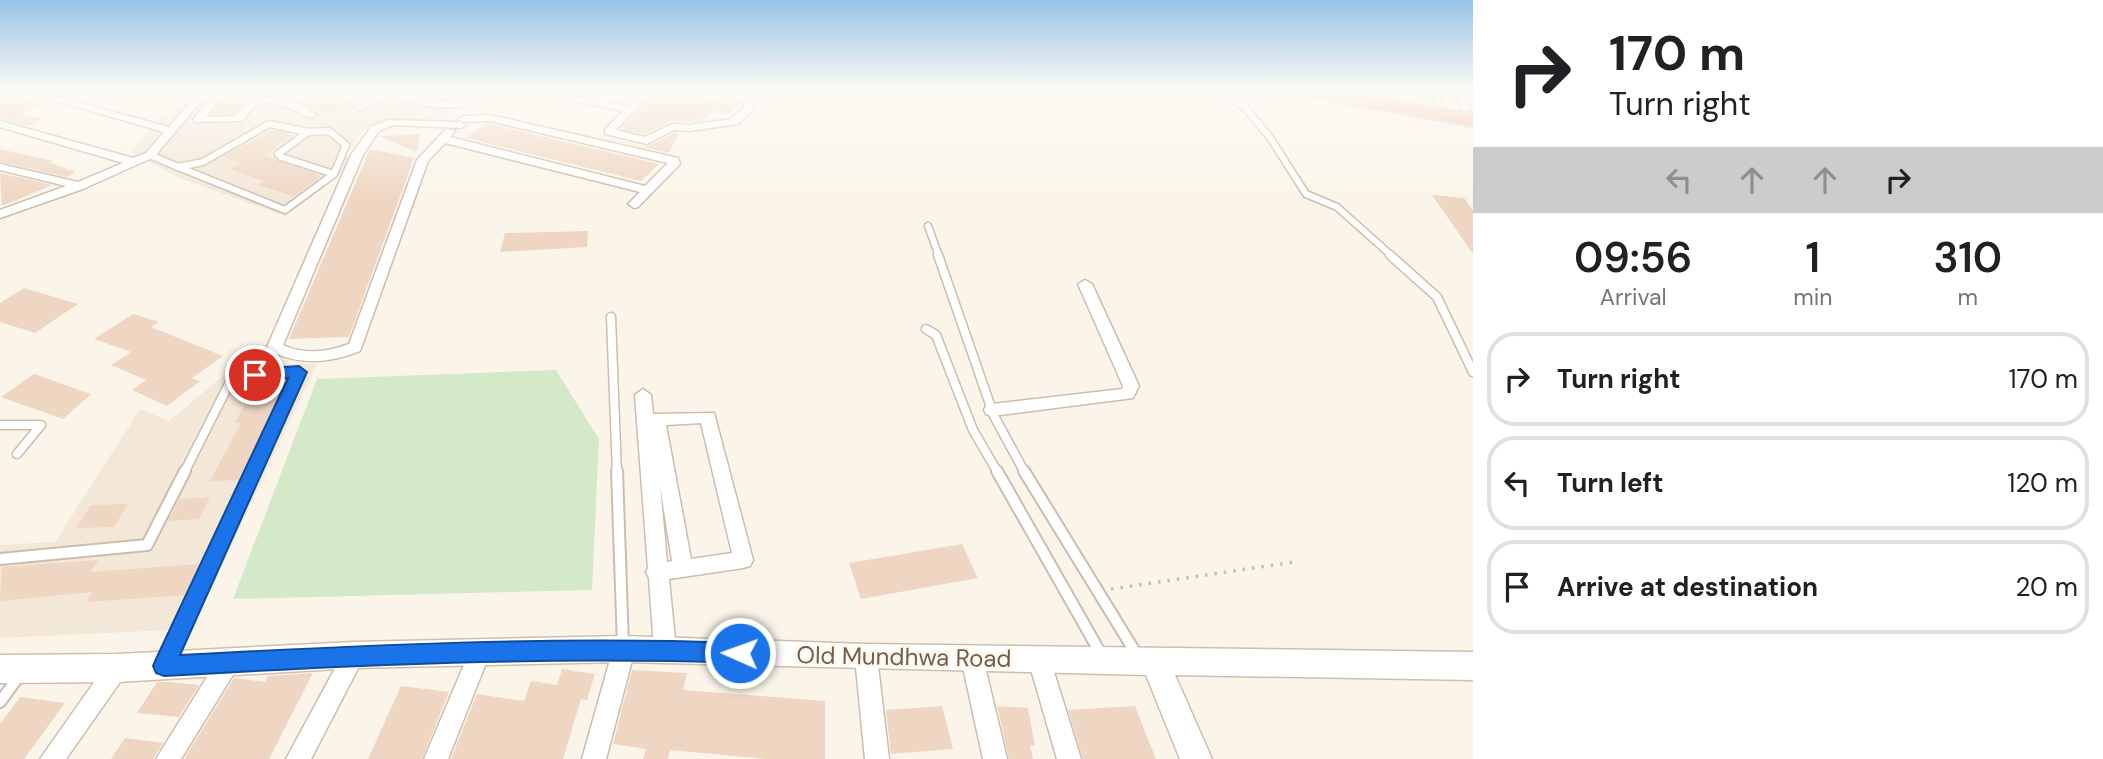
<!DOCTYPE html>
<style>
:root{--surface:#fff;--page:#f6f6f6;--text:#202124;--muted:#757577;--line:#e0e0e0}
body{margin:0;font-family:"DM Sans",sans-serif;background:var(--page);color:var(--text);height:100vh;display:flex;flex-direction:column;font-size:26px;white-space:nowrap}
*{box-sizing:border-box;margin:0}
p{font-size:23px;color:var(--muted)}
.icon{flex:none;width:38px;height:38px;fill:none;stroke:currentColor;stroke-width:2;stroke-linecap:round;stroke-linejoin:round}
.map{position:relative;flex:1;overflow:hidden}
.drawer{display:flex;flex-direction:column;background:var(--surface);width:630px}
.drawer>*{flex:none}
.guide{background:#fff;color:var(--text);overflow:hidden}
.pin{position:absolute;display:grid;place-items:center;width:60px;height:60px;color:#fff;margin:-30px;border:4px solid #fff;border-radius:50%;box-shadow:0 2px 7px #0007}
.me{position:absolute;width:77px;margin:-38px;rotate:272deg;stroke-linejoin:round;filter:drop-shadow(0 0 5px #0008)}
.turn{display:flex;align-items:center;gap:24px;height:147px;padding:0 21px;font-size:32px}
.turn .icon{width:91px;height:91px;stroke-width:2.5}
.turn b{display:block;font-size:49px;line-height:60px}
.lanes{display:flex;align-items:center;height:66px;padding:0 21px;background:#0003;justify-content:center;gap:35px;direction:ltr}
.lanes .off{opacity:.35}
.eta{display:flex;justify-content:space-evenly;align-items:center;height:119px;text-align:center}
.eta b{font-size:42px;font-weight:600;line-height:49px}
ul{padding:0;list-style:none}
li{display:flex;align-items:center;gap:21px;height:94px;margin:0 14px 10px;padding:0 7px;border:4px solid var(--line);border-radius:28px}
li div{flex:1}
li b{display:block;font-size:26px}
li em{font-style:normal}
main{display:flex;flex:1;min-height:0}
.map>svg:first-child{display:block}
.residential{fill:#f3e7d7}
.green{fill:#d4e9c7}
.building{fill:#efd6c2}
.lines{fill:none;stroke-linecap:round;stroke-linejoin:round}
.lane-far2-casing{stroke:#cdbdaf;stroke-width:9}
.lane-far1-casing{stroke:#cdbdaf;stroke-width:11}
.lane-casing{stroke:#cdbdaf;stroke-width:14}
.street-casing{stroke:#cdbdaf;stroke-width:3}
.secondary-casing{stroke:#d0bead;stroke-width:3}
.highway-casing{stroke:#d8d2cd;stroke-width:4}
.path{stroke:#d5b9a5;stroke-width:3.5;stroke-dasharray:2.5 7;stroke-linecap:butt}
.lane-far2{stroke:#fff;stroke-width:6}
.lane-far1{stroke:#fff;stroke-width:8}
.lane{stroke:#fff;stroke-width:10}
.street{fill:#fff;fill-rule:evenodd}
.secondary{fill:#fff;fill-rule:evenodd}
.highway{fill:#f2bba3;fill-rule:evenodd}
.route{fill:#1a73e8;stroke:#114b97;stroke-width:2}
.labels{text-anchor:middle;stroke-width:6;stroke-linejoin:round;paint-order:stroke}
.near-street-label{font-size:24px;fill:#755d4e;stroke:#fef9ef}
</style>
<main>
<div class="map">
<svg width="1473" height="759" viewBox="0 0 1473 759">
<rect width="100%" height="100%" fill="#fbf5e9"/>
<!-- residential -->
<path class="residential" d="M186,92h205l64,13 -13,16 -56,-1 -21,8 -19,26 6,12 -67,50 -105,-38 -50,-26z
M317,364l-125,265 -192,9v-93l55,-3 85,-133 29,12 67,-56z"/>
<!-- green -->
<path class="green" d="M556,370l43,69 -7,151 -359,9 84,-220z"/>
<!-- building -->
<path class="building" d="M275,92h55l27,11 -28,12z
M654,92h33l53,13 -13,10 -13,-4 -13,10 -30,1 -26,12 -24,-5z
M0,94l48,7 -27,13 23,5 -15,7 -29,-7z
M227,94h25l-18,19 -23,1z
M485,124h5l169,40 -18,17 -175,-43z
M272,130l22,5 -30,20 58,21 -28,20 -36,-11 6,-4 -34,-12 11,-6 -18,-6z
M421,133l-5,19 -37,-16 26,-1z
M675,133h4l-10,20 -65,-15 42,9z
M0,149l53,12 -3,2 26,9 -9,5 -67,-15z
M370,149l44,9 -65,179 -60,2z
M0,173l52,12 -50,21z
M1432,195l32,3 9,12v44z
M588,231l-1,16 -87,5 5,-19z
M24,288l54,16 -43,29 -35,-11v-19z
M133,314l26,8 -8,5 72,29 -31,22 8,3 -33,25 -35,-16 14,-10 -35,-15 20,-13 -37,-13z
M34,374l57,20 -28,25 -62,-22z
M289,379l-49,101 -30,1 31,-58h-6l22,-42z
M210,497l-11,22 -31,2 12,-22z
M128,504l-14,23 -38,1 15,-23z
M962,544l16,34 -117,21 -12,-36z
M98,560l-7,12 108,-8 -14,31 -98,7 5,-10 -92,9 2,-34z
M562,669l33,5 -8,26 -6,-1 -18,60h-112l26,-65 47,7 7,-20 26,4z
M632,670l55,3 -4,17 142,11v58h-59l-96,-9 -2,9h-25l3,-10 -33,-5z
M313,673l-44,86h-85l50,-81 31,4 3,-6z
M157,682h12l30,3 -20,32 -42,-4z
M401,686l48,6 -27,67h-54z
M20,697l45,6 -41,56h-24v-35z
M942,706l11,43 -62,5 -5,-44z
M997,706l31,2 7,38 -5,-1 3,14h-24z
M1135,706l21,53h-73l-15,-49z
M125,738l38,5 -10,16h-42z"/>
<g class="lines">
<defs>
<path id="lane-far2" d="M1214,92l31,15 26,32 35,55 31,13 55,49
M1435,92l3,11
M269,124l39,8 -30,22 3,3 53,17 -49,36 -107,-43 25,-5z
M308,132l21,-1 17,14 -12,29
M150,155l28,12
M928,226l11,30"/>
<path id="lane-far1" d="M938,255l56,161 31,57
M1390,255l47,42 36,75
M611,317l6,156
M926,329l10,6 37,95 25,43
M0,425h41l-24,29
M184,473l49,-97 66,-4 -46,101"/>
<path id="lane" d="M617,471l6,175
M997,471l104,183
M1024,471l113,184
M0,559l147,-14 38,-74
M166,661l87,-190
M0,702l19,-26"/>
<path id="street" d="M25,92h16l128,35 30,-35h10l-55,65 -71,32 -83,29v-8l66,-24 -66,-16v-6l78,18 45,-19 -123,-36v-6l133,37 13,-5 18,-21z
M215,92h10l-19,25 29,-1c5,-6 10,-13 17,-16 18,-9 51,3 65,15l-5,3c-15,-5 -38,-21 -54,-13 -7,3 -11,11 -16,16l-48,1 -1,-2z
M345,92h13l9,4v4c31,-14 33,-4 62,0 10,1 20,1 30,2l10,-10h11l-19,16 -35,-2 -34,-10 -33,14 -5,-3 11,-6z
M529,92h21l78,14 13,-14h10l-35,38 29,7 27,-13 17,1 42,-6 13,-12v-4l-33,-11h16l26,7 1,9 -16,16 -49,7 -15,-1 -27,14 -42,-10v-4l18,-19z
M621,92h11c-10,10 -23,14 -35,6 6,-6 16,-1 24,-6z
M1386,92h10l2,3 -9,2z
M1457,92h10l3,18h-8z
M490,115l188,43 2,6 -42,43 -4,1 -6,-4 12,-12 -195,-49 -17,18 -68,190c-30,12 -60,15 -90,0l-3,-4 84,-192 20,-28 17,-7 73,2 5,3 -5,3 -68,-3 -14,6 -16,24 -80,190c21,10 45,7 66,-1l68,-184 29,-31 9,2 -5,6 195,49 23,-23 -178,-42 -27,1 -5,-3 5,-3z
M1085,280l7,4 47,102 -6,12 -141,18 -6,-2 -2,-4 2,-4 6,-2 130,-15 1,-3 -45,-102z
M643,389l8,6 2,19 61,-1 39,147 -3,6 -7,2 -74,11 7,71 -4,7 -7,3 -7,-3 -4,-7 -5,-72 -3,-6 2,-4 -13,-173zM701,423l31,130 -41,6 -25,-134zM660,485l12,76 -5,1z
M624,639l7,3 4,7 -29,110h-24l31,-110 4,-7z
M479,643l7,3 4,7 -42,106h-24l48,-113z
M354,645l8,3 3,7 -54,104h-25l60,-111z
M866,647l8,3 3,7 12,102h-24l-10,-102 3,-7z
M972,648l8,3 3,7 24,101h-24l-22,-101 3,-7z
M1039,649l8,3 3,7 31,100h-24l-29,-100 3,-7z
M228,653l8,3 3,7 -3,7 -55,89h-25l64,-103z
M117,658l8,3 3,7 -3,7 -59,84h-26l69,-98z"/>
<path id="secondary" d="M624,636l242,8 607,8v28l-298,-5 37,84h-32l-34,-84 -522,-13 -270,6 -237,14 -117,1v-28l117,-1 237,-12z"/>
<path id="highway" d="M1302,92h39l132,22v12l-162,-29z"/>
</defs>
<!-- lane-far2 casing -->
<use href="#lane-far2" class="lane-far2-casing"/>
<!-- lane-far1 casing -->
<use href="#lane-far1" class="lane-far1-casing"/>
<!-- lane casing -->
<use href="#lane" class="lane-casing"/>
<!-- street casing -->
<use href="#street" class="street-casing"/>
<!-- secondary casing -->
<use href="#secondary" class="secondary-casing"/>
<!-- highway casing -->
<use href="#highway" class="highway-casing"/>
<!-- path -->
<path class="path" d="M1111,589l183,-27"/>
<!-- lane-far2 -->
<use href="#lane-far2" class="lane-far2"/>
<!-- lane-far1 -->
<use href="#lane-far1" class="lane-far1"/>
<!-- lane -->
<use href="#lane" class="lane"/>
<!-- street -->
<use href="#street" class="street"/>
<!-- secondary -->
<use href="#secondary" class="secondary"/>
<!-- highway -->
<use href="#highway" class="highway"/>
</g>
<!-- sky -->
<linearGradient id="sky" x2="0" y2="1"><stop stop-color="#97c4e6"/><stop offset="0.46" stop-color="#fdfaf5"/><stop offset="1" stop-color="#fdfaf5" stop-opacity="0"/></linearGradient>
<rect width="1473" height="198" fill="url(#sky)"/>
<!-- route -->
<path class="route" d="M299,366l8,6 -127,283c187,-10 373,-19 560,-12l8,3 3,7 -3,7 -8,3c-192,-7 -384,2 -576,13l-8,-3 -3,-7 3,-7 132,-281 -33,2 -8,-5 8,-6z"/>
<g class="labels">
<!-- near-street labels -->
<g class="near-street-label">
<text transform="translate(904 657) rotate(1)" y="8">Old Mundhwa Road</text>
</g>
</g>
</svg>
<div class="pin" style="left:255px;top:375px;background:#d93025"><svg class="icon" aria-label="arrive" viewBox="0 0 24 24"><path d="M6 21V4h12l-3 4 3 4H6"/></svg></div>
<svg class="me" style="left:740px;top:653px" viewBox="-20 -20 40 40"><circle r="17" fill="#1a73e8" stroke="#fff" stroke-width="3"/><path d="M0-11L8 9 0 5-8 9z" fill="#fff"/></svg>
</div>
<section class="drawer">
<div class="guide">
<div class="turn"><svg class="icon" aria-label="right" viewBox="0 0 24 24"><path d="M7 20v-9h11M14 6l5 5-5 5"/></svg><div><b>170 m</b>Turn right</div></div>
<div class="lanes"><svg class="icon off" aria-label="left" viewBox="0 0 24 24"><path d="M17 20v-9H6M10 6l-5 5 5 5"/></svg><svg class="icon off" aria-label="ahead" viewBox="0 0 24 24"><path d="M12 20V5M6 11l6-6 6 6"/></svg><svg class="icon off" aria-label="ahead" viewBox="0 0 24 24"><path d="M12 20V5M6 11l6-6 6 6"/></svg><svg class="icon" aria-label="right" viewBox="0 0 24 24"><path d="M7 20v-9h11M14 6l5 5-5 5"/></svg></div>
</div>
<div class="eta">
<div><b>09:56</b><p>Arrival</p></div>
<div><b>1</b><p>min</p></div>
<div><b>310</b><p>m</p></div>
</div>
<ul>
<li><svg class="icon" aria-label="right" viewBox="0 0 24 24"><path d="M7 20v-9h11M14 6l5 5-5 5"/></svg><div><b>Turn right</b></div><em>170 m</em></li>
<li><svg class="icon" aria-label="left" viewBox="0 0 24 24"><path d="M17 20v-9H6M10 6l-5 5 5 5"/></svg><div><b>Turn left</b></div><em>120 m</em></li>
<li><svg class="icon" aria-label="arrive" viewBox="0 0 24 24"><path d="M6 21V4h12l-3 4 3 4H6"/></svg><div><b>Arrive at destination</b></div><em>20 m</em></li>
</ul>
</section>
</main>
